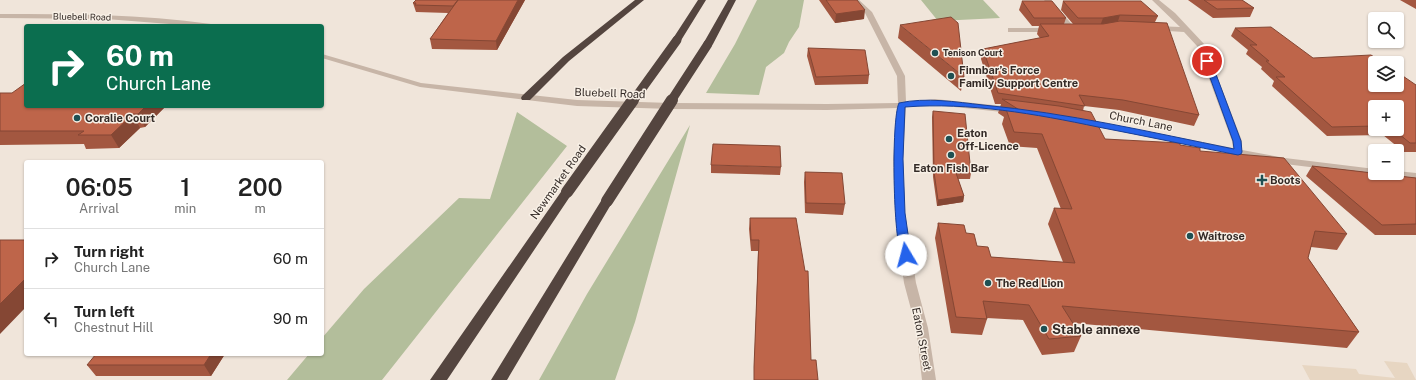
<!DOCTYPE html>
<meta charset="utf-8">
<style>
:root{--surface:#fff;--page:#f2f2f2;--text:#222;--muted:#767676;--line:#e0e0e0}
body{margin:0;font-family:"Public Sans",sans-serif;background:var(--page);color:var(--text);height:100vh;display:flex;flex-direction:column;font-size:15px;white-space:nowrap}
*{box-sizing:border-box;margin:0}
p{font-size:13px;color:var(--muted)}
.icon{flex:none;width:22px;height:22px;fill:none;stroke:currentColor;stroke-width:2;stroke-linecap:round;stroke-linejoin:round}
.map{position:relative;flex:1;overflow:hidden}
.details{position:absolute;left:24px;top:160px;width:300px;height:196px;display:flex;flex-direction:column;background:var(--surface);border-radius:4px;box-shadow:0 1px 3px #0004}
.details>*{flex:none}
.banner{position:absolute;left:24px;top:24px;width:300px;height:84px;border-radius:4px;box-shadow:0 1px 3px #0004;background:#0b6e4f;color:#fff;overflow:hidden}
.buttons{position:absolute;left:1368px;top:12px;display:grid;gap:8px}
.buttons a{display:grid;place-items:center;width:36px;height:36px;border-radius:4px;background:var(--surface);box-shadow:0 1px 3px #0004;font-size:20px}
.pin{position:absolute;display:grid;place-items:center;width:34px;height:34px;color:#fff;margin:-17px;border:2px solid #fff;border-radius:50%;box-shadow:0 1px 4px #0007}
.me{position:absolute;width:44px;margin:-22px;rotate:352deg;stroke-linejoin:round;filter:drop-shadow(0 0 3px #0008)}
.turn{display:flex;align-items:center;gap:14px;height:84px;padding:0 16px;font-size:18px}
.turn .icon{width:52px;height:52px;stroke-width:2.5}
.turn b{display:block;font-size:28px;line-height:34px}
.eta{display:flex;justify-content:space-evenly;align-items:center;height:68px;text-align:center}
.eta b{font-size:24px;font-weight:600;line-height:28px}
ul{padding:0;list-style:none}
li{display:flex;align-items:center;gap:12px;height:60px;padding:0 16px;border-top:1px solid var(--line)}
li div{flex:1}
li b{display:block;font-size:15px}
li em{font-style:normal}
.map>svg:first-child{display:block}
.green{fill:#b3be9b}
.plaza{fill:#e7d6c2}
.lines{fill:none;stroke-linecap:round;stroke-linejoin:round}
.minor{fill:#c7b5a7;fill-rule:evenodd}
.highway{fill:#54453f;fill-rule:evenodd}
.highway-bridge-far1{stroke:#54453f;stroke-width:9}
.highway-bridge{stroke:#54453f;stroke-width:12}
.wall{fill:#a35740;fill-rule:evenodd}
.shaded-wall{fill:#854734}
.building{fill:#be654a;stroke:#854734}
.route{fill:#2563eb;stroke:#184099}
.poi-dot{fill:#1f5053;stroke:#f8f0e6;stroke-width:1.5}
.labels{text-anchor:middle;stroke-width:3;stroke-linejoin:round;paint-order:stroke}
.far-street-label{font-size:9px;fill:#342b27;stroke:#f8f0e6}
.far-poi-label{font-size:9px;font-weight:bold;fill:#342b27;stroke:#f8f0e6;text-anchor:start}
.poi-label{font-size:11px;font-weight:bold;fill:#342b27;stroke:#f8f0e6;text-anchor:start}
.street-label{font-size:11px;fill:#342b27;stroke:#f8f0e6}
.near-poi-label{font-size:13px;font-weight:bold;fill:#342b27;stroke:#f8f0e6;text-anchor:start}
</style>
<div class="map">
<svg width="1416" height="380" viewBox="0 0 1416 380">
<rect width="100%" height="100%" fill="#f0e5da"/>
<!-- green -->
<path class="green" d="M757,0h47l-5,27 -10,15 -5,11 -18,14 -7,28 -53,-2 29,-49z
M921,0h62l17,18 -62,3z
M517,112l50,34 -185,234h-95l22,-26h13v-16l42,-49 95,-91 31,1z
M690,125l-55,197 -20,58h-76l48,-86z"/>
<!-- plaza -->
<path class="plaza" d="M1384,361l23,2 9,17h-106l-8,-15 54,4 3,5 36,4z"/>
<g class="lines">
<!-- minor -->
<path class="minor" d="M852,0h7l13,12 33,64 1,26 29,-3 77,8 4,3 -4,3 -77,-8 -29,2 -3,52 2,54 11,70 12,45 8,52h-14l-6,-52 -12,-45 -9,-70 -2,-54 4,-51 -70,2 -156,-1 -94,-3 -157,-19 -98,-29v-4l99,29 156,17 94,3 156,1 71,-1 -1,-27 -32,-63z
M1044,0h7l24,28v4h-6z
M1152,0h7l16,13 30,32 37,96v9l43,8 90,11v4h22v-2l19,2v6l-32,-3 -5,-3 -4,2 -90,-11 -203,-40 -1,-2 4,-3 148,29 -1,-7 -35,-95 -13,-14 -32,-2v-4h3l25,1z
M0,14c71,0 141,0 211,10l4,2h-20l-89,-7 -106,-1z
M1008,28h43l4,2 -4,2h-43z"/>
<!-- highway -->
<path class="highway" d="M635,0h9l-75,61 -39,39h-8l-1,-2 1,-2 41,-39z
M698,0h8l-26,42h-6l-2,-2z
M728,0h8l-23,44 -2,2h-6l-2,-2z
M567,188l4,1 2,3 -126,188h-17l133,-191z
M607,197l4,1 2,3 -106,179h-16l110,-179 2,-3z"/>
<!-- highway-bridge-far1 -->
<path class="highway-bridge-far1" d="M633,101l44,-61
M671,101l37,-57"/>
<!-- highway-bridge -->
<path class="highway-bridge" d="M567,192l66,-92
M607,201l65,-101"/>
</g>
<!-- wall -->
<path class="wall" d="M525,0l-28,50 -65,-1 -2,-10 18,-26 -32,-1 -3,-9z
M819,0h38l7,19 -29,4z
M1188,0h54l12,8 -4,9 -37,1z
M1400,0h16v9z
M1022,1l44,17 -2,6h9l-12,-14 2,-9 95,15 -3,6 44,93 -5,11 -75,-16 -35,-4 -1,5 22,28 75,6 20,6 147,83 -10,16 -26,-3 -3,11 51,74 -12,16 -274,-25 8,13 -7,16 -32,3 -19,-35 -36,-2v1l-5,16 -31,-2 -16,-95 3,-15 28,10 11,13 14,11 72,5 -15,-38 6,-16 7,1 -24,-61 -27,-2 -8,-22 2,-7 -6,-4 3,-9h-6l-14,-45 2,-10 57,-11 -3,-4 2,-8h-7l-13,-16z
M900,25l64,52 -3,14 -63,-53z
M1235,28l78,30 103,27v67h-12l-21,-17 -56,1 -55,-50 2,-5 -13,-12 1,-2 -16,-13 2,-4 -17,-14zM1375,107l22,22h-22z
M808,48l61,27 -1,9 -53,1 -8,-29z
M0,93l166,13 -21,21 -5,1 -21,20 -33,1 -2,-5 -84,1z
M933,111l38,62 -1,6h-12l6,17 -1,6 -26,4 -4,-29 -1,-60z
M711,165l70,2 -1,8 -69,-2z
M1312,166l104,12v57h-41l-69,-59z
M805,172l40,32 -2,11 -38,-2 -1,-31z
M750,218l61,142 7,20h-64l4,-129h-7l-2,-22z
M225,354l-14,22h-115l-9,-11z"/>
<!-- shaded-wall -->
<path class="shaded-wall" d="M518,0h7l-28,50 -1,-9z
M865,10l-1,9 -29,4 1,-9z
M1120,15l-3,9 -17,2 3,-8z
M146,106h20l-21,21 -7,-13z
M133,114l7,14 -21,20 -8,-13z
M964,196l-1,6 -26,4 1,-6z
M26,278v29l-26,27v-30z
M211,354h14l-14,22 -7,-11z"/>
<!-- building -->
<path class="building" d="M416,0h42l-5,6 -38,-1 1,-2h-3z
M458,0h60l-22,41 -66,-2z
M826,0h31l8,10 -29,4z
M1204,0h38l12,8 -37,1z
M1022,1h30l14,17h-32z
M1063,1h78l17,15 -38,-1 -17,3h-25z
M951,17l7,6 6,54 -64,-52z
M1120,21l47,2 32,92 -76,-15 -44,-5 6,11 -87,-13 -15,-44 66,-13 -9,-12h63z
M1271,27l42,31 58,-3 12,8h-8v22h22v-13l19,13v58h-6l-17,-14h4v-22h-22v19l-43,1 -56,-50h9l-19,-16h3l-19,-16h7l-22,-17z
M808,48l57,2 4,25 -53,2z
M26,83v23h120l-8,8h-5l-22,21h-33l6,-4h-84v-38h12z
M1002,99l57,7 32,6 14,27 75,4v2l20,3v3l84,7 63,76 -32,-3 -7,27 51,74 -297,-26 19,30 -32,3 -20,-34 -46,-4 4,18 -31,-2 -18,-94 26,2 2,8 8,1 3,12 11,1 3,10 84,6 -21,-55 18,1 -30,-75 -28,-2 -8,-23 15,2z
M933,111l32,3 6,59h-15l8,23 -26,4 -4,-28z
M713,144l67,2 1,21 -70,-2z
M1312,166l104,12v46l-34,1z
M805,172l37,1 3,31 -39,-1z
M750,218h46l9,53h3l3,89h5l2,20h-64v-13l5,-127h-8z
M26,238v40l-26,26v-64h24z
M96,354h115l-7,11h-117z"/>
<!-- route -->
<path class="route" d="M1207,59l4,2 30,80 1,11 -1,2 -3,1c-46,-9 -93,-19 -140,-28 -62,-13 -129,-25 -193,-20l-2,52 2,54 6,42 -2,2h-7c-9,-16 -11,-137 -3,-154 27,-6 57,-1 84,2 85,8 167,27 251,44l-1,-8 -29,-80z"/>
<!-- markers -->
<g class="poi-dot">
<circle cx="935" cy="53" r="4"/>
<circle cx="951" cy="76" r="4"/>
<circle cx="77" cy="118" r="4"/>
<circle cx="949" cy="139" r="4"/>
<circle cx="951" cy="155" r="4"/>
<path d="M1260 174h4v4h4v4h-4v4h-4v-4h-4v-4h4z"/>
<circle cx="1190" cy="236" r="4"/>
<circle cx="988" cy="283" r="4"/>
<circle cx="1044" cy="329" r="4"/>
</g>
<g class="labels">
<!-- far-street labels -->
<g class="far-street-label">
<text transform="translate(82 17) rotate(1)" y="3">Bluebell Road</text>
</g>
<!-- far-poi labels -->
<g class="far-poi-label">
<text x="943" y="56">Tenison Court</text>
</g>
<!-- poi labels -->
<g class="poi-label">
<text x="959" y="74">Finnbar’s Force<tspan x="959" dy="13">Family Support Centre</tspan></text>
<text x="85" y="122">Coralie Court</text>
<text x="957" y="137">Eaton<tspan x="957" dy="13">Off-Licence</tspan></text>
<text x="951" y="172" text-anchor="middle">Eaton Fish Bar</text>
<text x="1270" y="184">Boots</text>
<text x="1198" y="240">Waitrose</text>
<text x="996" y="287">The Red Lion</text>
</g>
<!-- street labels -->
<g class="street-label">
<text transform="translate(610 93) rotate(2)" y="4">Bluebell Road</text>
<text transform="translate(1141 121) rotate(11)" y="4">Church Lane</text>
<text transform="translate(558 182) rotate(-55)" y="4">Newmarket Road</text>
<text transform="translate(922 339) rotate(79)" y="4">Eaton Street</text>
</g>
<!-- near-poi labels -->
<g class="near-poi-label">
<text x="1052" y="334">Stable annexe</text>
</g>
</g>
</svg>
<div class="buttons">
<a><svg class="icon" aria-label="search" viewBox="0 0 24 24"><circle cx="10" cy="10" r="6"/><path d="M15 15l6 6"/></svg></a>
<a><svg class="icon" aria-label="layers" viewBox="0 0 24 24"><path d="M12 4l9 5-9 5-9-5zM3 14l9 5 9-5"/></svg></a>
<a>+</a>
<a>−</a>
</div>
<div class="pin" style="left:1207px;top:61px;background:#d93025"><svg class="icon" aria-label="arrive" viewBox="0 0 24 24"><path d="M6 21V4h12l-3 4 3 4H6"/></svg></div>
<svg class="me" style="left:906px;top:255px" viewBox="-20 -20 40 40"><circle r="19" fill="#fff"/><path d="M0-13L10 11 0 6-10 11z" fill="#2563eb"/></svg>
<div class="banner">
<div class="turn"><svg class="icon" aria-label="right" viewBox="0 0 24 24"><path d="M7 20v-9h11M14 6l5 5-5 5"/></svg><div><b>60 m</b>Church Lane</div></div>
</div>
<section class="details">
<div class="eta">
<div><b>06:05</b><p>Arrival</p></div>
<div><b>1</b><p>min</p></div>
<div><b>200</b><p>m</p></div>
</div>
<ul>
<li><svg class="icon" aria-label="right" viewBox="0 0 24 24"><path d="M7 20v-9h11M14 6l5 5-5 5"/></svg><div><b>Turn right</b><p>Church Lane</p></div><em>60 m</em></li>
<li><svg class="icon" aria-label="left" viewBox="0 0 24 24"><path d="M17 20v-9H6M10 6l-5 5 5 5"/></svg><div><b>Turn left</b><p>Chestnut Hill</p></div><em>90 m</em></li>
</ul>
</section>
</div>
